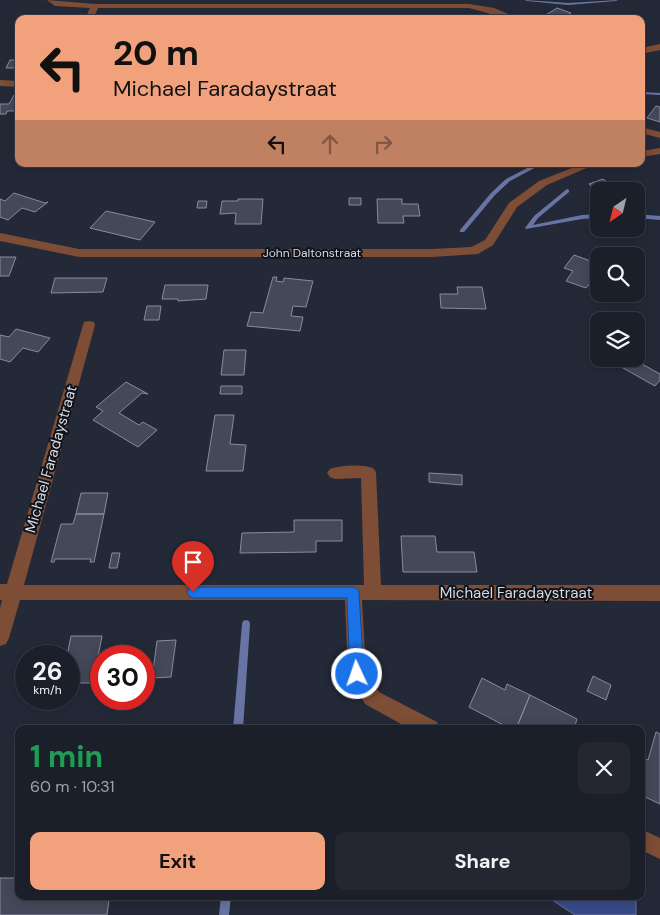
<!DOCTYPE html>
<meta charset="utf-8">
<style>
:root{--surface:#1b1f2a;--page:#242732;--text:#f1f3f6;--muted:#a0a2a8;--line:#393d47;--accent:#f1a17b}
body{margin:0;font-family:"DM Sans",sans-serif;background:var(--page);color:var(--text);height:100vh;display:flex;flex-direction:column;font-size:19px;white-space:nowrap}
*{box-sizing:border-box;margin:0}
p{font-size:16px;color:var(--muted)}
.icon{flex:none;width:28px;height:28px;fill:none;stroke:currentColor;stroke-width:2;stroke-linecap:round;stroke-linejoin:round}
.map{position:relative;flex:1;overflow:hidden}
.details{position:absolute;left:15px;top:725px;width:630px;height:175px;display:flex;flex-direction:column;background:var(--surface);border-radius:10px;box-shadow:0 2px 12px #0003,0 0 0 1px var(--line)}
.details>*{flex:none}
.guide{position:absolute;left:15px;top:15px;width:630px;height:152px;border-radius:10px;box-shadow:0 2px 12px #0003,0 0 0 1px var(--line);background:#f1a17b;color:#111;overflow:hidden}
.needle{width:32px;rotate:215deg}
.fabs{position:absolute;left:590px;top:182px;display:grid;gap:10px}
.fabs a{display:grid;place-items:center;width:55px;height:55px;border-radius:10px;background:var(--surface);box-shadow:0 2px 12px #0003,0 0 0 1px var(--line);font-size:25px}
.speed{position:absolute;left:15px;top:645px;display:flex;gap:10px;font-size:25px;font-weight:700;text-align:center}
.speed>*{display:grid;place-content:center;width:65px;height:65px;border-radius:50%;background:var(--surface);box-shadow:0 2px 12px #0003,0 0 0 1px var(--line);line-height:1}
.speed small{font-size:12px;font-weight:400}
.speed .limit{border:8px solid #d22;background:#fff;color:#111}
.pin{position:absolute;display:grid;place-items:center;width:42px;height:42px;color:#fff;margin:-51px -21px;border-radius:50% 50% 50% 0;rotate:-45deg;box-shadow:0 0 5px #0007}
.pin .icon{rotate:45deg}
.me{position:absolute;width:55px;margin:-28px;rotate:357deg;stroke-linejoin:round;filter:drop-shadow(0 0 4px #0008)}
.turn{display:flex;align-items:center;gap:18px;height:105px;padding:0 15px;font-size:22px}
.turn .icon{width:65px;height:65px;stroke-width:2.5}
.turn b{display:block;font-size:35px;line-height:42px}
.lanes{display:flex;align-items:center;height:48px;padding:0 15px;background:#0003;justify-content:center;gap:25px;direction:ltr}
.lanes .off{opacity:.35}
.round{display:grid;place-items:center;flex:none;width:52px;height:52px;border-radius:10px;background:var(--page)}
.head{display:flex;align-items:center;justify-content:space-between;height:85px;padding:0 15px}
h1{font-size:30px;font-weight:700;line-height:38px;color:#1e9e55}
.action{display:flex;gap:10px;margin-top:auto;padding:10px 15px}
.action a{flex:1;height:58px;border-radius:10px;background:var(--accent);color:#111;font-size:20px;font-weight:700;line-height:58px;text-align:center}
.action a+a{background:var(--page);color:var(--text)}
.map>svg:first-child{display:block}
.water{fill:#394a89;stroke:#6875a4}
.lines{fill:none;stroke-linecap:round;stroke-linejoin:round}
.stream{fill:#6875a4;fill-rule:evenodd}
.building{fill:#44495a;stroke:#868c9f}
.minor{fill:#7d4d35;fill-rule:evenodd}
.route{fill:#1a73e8;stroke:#114b97}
.labels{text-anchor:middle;stroke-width:4;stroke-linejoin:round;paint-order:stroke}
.far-street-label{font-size:12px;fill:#d5d9e3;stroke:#101219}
.street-label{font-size:15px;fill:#d5d9e3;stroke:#101219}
</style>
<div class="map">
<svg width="660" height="915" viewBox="0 0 660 915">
<rect width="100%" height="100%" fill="#242938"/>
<!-- water -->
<path class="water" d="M546,896h87l3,6v13h-61z"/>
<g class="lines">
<!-- stream -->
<path class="stream" d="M525,0l43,3 50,-3 -2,1 -48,4 -41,-4z
M641,92l19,1v2l-19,-1z
M535,164h7l-32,17 -15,14 -31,37h-4v-2l31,-37 15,-14z
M567,189l2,1v2l-31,26 -5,7 49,-10 17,-1v4l-17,1 -56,10 -1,-1 9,-12z
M636,214l24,2v4l-24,-2z
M246,620l3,1 1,3 -7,105h-10l9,-105 1,-3z
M221,896h10l-2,19h-10z"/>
</g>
<!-- building -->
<path class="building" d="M557,8l14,5 -10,6 -20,-1z
M10,60h9v11h-5l2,-3h-10z
M14,95h5v16h-12l-1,3h-6v-10h9z
M656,106l4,1v15l-13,-4z
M603,179l15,12 -19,1 -10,-8z
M14,193l31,10 3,-1 -13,10 -13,-4 -14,12 -8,-3v-18l5,2z
M349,198h12v7h-12z
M238,199h25l-2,25h-26l1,-11 -16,1 2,-13h16z
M377,199h25v5h16l2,12h-17l1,7h-26z
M198,201h9l-1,7h-9z
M106,211l49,11 -15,18 -50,-12z
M574,255l25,9v9l-13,15 -20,-7 7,-10 -9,-3z
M0,257h16l-7,19h-9z
M273,277h4l-1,4 7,1 1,-4 29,3 -7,26 -13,-1 -2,10 12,1 -3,14 -53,-5 4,-14 12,1z
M55,278h52l-4,14 -52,1z
M165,285h43l-2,14 -28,2v-2h-16z
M457,287h25l4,22 -45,-1 -1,-14h18z
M147,306h14l-2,14h-15z
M16,329l34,9 -12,14 -15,-4 -13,14 -10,-3v-24l9,2z
M224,350h22l-2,25h-23z
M621,359h12l27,15v6l-5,6 -39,-22z
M126,382l22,12 -6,-1 -23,20 20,12 4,-3 14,8 -19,17 -45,-27 10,-9 -7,-4z
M221,386h21v8h-22z
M215,415h19l-4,29 16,1 -3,26h-37z
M429,473l33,2v10l-33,-3z
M81,493h27l-4,21h-28z
M76,514h28l-10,48h-4l1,-3h-36l-1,3h-3l10,-38h12z
M294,520h48v21h-26v11l-76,1 2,-20 52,-1z
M401,536h34l2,16h37l3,20h-74z
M112,553h8l-3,15h-8z
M71,636h31l-9,47h-24v-27h-36l1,-5h34z
M176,640l-5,37 -19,1 5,-37z
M593,676l18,9 -5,15 -19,-9z
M482,678l23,12 2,-6 23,11 -14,34h-5l-42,-22z
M530,695l47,24 -3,10h-58z
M656,732l4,2v70l-19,-9v-38l7,3z
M0,878h19v18h21l-1,4h70l-2,15h-107z"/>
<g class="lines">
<!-- minor -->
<path class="minor" d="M47,0l48,4h374l25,4 26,11c-17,0 -34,-7 -51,-11h-371l-5,11h-8l5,-11 -35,-2z
M660,44v6l-19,4v-6z
M0,80l19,1v6l-19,-1z
M641,127l19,5v6l-19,-5z
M660,148v6l-19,3v-6z
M582,164h14l-49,21 -30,22 -24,38 -15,9 -46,3h-353l-79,-16v-8l79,16h353l39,-2 14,-7 24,-37 30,-22z
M89,321l5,1 1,3 -71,260h340l-3,-107 -26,1 -5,-2 -3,-4 3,-4c11,-4 32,-5 43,-1l3,4 5,113h279v16l-298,-1 4,72 13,20 58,30 2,7h-29l-45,-25 -17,-30 -3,-74h-325l-11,38 -3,6 -6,2v-38l2,-8h-2v-16h7l76,-259 1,-3z
M641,829l19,9v21l-19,-9z"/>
</g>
<!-- route -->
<path class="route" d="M193,587h160l5,2 1,4 5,81 -2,5 -5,2 -5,-2 -2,-5 -3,-76h-154l-4,-2 -2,-4 2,-4z"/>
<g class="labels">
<!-- far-street labels -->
<g class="far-street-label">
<text x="312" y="257">John Daltonstraat</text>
</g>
<!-- street labels -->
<g class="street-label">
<text transform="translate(51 459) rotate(-74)" y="5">Michael Faradaystraat</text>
<text x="516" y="598">Michael Faradaystraat</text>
</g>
</g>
</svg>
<div class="fabs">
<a><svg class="needle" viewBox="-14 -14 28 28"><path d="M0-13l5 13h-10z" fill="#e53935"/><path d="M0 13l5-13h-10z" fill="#a0a2a8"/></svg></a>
<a><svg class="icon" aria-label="search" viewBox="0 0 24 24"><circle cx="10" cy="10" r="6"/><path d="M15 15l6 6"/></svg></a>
<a><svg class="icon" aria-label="layers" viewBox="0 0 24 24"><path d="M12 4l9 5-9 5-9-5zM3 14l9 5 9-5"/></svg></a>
</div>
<div class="speed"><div>26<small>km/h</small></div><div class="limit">30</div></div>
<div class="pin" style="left:193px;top:592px;background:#d93025"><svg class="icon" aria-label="arrive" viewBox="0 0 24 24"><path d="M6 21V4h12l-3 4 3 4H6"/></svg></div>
<svg class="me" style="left:357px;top:674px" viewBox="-20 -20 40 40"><circle r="17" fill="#1a73e8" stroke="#fff" stroke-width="3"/><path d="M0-11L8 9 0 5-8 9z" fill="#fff"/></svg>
<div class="guide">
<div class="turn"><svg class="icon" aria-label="left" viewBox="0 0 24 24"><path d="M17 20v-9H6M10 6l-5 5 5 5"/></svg><div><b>20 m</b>Michael Faradaystraat</div></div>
<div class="lanes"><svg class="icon" aria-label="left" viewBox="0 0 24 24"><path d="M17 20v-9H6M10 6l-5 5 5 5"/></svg><svg class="icon off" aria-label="ahead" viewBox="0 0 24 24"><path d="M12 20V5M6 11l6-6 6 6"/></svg><svg class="icon off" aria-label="right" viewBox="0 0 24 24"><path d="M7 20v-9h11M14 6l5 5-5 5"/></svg></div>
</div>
<section class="details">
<div class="head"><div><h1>1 min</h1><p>60 m · 10:31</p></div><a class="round"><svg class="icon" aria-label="close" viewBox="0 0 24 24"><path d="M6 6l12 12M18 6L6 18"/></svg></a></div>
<div class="action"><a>Exit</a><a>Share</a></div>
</section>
</div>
